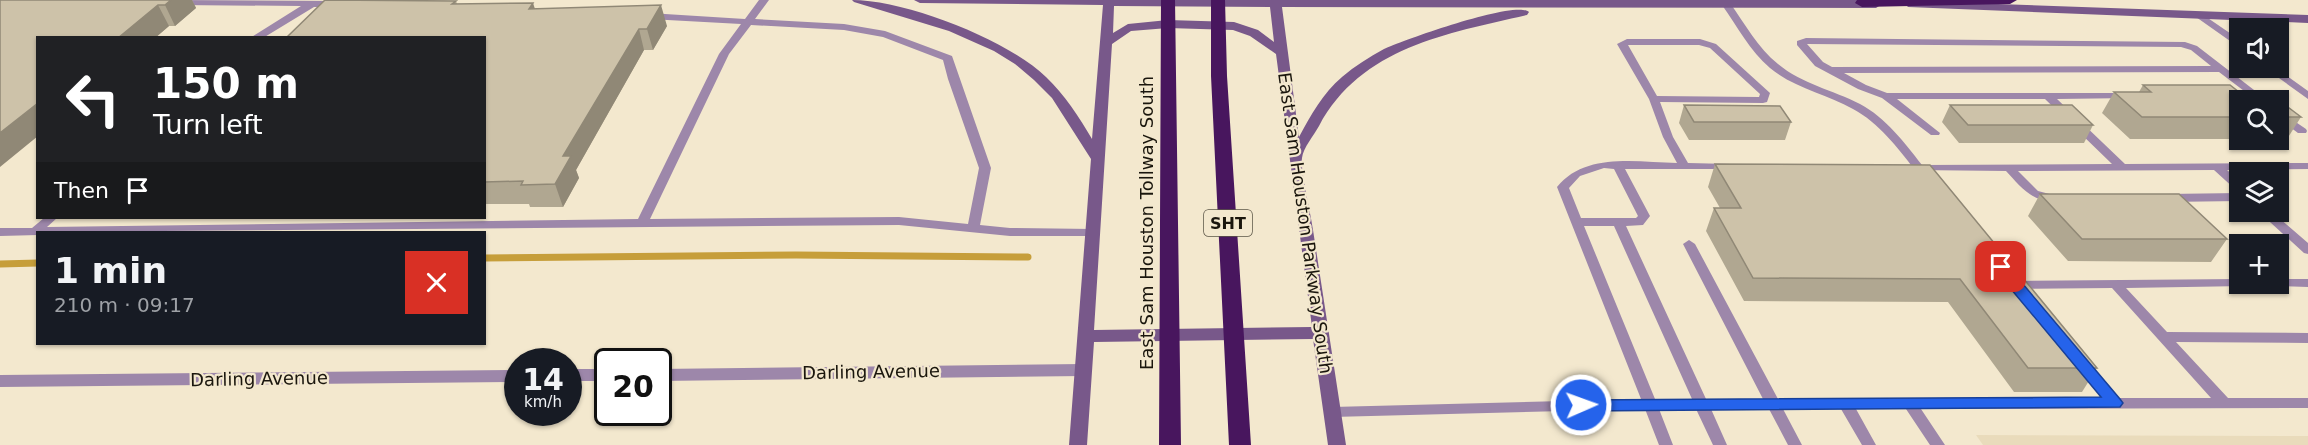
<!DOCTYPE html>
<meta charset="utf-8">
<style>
:root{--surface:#171b24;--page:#20242c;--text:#f1f3f6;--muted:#9ea1a6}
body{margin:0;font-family:"DejaVu Sans",sans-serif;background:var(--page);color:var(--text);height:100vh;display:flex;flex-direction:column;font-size:22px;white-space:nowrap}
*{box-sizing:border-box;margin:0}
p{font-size:20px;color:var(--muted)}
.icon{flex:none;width:33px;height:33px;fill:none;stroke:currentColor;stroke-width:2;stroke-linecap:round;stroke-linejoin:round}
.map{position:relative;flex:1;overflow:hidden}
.details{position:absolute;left:36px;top:231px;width:450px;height:114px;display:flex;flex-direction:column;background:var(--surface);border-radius:0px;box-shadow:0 2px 4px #0004}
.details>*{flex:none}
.guide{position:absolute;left:36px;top:36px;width:450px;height:183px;border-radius:0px;box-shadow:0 2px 4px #0004;background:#202124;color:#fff;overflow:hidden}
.fabs{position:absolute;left:2229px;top:18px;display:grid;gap:12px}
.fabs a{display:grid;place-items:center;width:60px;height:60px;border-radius:0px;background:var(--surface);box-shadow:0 2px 4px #0004;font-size:30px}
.speed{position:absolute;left:504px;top:348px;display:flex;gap:12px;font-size:30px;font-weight:700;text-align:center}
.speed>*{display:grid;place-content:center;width:78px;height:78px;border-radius:50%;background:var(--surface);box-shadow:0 2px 4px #0004;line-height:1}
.speed small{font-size:15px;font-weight:400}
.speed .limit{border:3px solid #111;border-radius:9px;background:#fff;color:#111}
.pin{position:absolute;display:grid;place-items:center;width:51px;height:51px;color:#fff;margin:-26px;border-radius:12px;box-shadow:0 3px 9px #0006}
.me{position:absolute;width:66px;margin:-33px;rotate:88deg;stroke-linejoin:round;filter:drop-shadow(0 0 4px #0008)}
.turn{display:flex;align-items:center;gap:21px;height:126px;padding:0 18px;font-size:27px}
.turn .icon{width:78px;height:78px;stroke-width:2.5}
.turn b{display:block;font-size:42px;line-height:51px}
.then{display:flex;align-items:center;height:57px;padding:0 18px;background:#0003;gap:12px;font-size:22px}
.round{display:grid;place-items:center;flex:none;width:63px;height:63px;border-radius:0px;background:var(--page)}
.headline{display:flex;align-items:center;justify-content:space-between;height:102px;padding:0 18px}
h1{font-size:36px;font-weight:700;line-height:45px}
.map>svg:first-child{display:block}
.built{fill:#e9dbbb}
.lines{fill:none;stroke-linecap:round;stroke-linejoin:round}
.stream{stroke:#c69e3a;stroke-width:7}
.service{fill:#9d87aa;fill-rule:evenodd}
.minor{fill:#9d87aa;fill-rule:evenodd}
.secondary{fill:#78588a;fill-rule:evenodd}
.motorway{fill:#48165e;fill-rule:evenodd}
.wall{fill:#b0a791}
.shaded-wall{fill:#908876}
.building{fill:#cdc2a9;stroke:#908876;stroke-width:1.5}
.route{fill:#2563eb;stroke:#184099;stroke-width:1.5}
.labels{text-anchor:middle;stroke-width:4.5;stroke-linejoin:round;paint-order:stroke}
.shield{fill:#f3e8ce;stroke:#5b5547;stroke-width:1.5}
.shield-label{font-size:16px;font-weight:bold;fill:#1a160d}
.street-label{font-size:18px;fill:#1a160d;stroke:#f3e8ce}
</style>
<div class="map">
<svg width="2308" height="445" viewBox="0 0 2308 445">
<rect width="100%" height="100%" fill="#f3e8ce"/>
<!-- built -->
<path class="built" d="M1976,435l332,1v9h-325z"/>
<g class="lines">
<!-- stream -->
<path class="stream" d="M484,258l312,-3 232,2
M0,264l38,-1"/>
<!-- service -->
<path class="service" d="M175,0l162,1 5,3 -5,3h-23l-51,31h-13l51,-32 -123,-1 -5,-3z
M759,0h10l-14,19 89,5 41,7 67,25 39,112 -11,57 30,3 83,1 6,4 -2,3h-87l-111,-11 -861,7v3l-38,1v-8h32l12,-10h13l-10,9 591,-8 81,-165 22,-30 -92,-5 -5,-3 5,-3 96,6zM751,25l93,5 39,7 60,23 5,19 31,89 -11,56 -69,-7 -249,2 79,-165z
M1727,2l3,1c15,21 28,45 48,61 24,20 55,26 82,40 26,14 44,38 62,61l190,-1 -67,-65h-148l43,34 -1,2h-8l-49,-37 -24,-9 -43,-23 -18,-21v-4l9,-3 379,4 12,4 70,54h-11l-37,-28 -375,1 22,12 21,8h241l4,1 1,2 -1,2 -75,1 68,65 183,-1v6l-81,1 13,11v10l-4,-1 -22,-20 -196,1 20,20 19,5 2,2 -2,2c-23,5 -37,-14 -51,-29l-91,-1c-18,-23 -36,-47 -62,-61 -27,-15 -59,-21 -83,-41 -20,-17 -33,-42 -48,-63zM1807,44l374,3 10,3 20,16 -379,1 -9,-5z
M2199,12l41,28v8l-44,-31v-4z
M1627,39h73l16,5 54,49 -3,9 -4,1 -103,-1 13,35 15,26 42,1 4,1 2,2 -2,2h-109l25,47 -7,9 -17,1 80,173h57l-80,-155 6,-4 6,4 83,155 325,-1 -29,-34 2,-3h10l33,37h92l-99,-110 -97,1 -6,-4 6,-4 225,-2v5h6l-1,2 -119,2 41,44 141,1v10l-132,-1 52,56h80v10l-387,1 24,36h-15l-24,-36h-50l20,36h-14l-21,-36h-58l19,36h-14l-19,-36h-58l16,36h-14l-17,-36h-37l14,36h-14l-14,-36 -313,8 -5,-1 -2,-4 2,-4 5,-1 309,-8 -84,-212c28,-35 80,-25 120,-24l-14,-26 -14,-38 -32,-55zM1628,45h71l11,3 50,46 -1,3 -102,-1zM1604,168l10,1 24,47 -2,2h-55l-12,-30 11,-12zM1584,226h30l78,173h-37z
M2265,68h11l32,23v8z
M2278,110l28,19 1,2 -1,2h-8l-20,-15z
M2240,193v8l-74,1 -6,-4 6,-4z
M2259,212h13l36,31v11l-4,-1z
M2278,279h30v8l-35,-1 -1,-2h6z"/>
<!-- minor -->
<path class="minor" d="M1083,364l6,2 3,4 -3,4 -6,2 -425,5v-12z
M568,369h40v12h-40z
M518,370v12l-518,5v-12z"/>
<!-- secondary -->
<path class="secondary" d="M852,0c54,0 154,39 194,77 19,18 33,40 46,62l11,-134 -183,-2 -6,-3h962l6,4 -6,4 -594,-1 17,130c12,-22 24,-44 43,-60 13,-11 27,-20 42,-28 20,-9 131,-49 145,-37l-2,3c-78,18 -166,32 -208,111 -5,9 -16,22 -17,32 -2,12 9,56 11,72 11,71 22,143 33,215h-18l-15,-106 -219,3 -7,103h-18l22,-286 -39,-61 -18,-18 -19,-16 -21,-13 -45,-20 -95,-29zM1114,6l156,1 4,35 -16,-12 -24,-8 -66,-2 -40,4 -15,9zM1168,28l65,2 17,6 26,18 36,273 -218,3 18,-286 19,-13z
M1912,1l396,14v8l-400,-16 -2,-2z"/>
<!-- motorway -->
<path class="motorway" d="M1161,0h14l6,445h-22z
M1211,0h14l2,76 24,369h-22l-18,-369z
M1857,0h160l-7,4 -148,3 -7,-4z"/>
</g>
<!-- wall -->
<path class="wall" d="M0,0h192l4,8 -21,18h-6l-14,12h-117z
M456,1l1,3 78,5 132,17 -14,24h-9l-68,120 3,8 -16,29h-33l-1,-3h-45v-166h-198z
M2143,85h87l9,7h29l33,25 -14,22h-9v-39h-38v39h-110l-28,-26 12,-21h25z
M1684,105l107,17 -6,18h-96l-10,-17z
M1950,105l143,20 -9,18h-125l-17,-21z
M1715,164l215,1 167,203 -15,24h-68l-66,-90 -204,-1 -38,-70 8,-23h6l-12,-21z
M2040,194l187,45 -16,23 -143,-1 -40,-45z"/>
<!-- shaded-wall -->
<path class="shaded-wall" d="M171,0h21l4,8 -21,18 -10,-21z
M533,3l7,21 -11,-15z
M158,5l11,21 -14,12h-37z
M661,5l6,21 -14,24 -6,-21z
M639,29l5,21 -68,120 3,8 -16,29 -8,-23 8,-28z
M38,103v33l-38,31v-34z"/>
<!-- building -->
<path class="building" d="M0,0h171l-6,5h-7l-40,33h-80v65l-38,30z
M325,0l131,1 -4,3 81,-1 -4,6 132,-4 -14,24h-8l-76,127h8l-16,28 -34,1 2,-4 -39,1v-144h-198z
M2143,85h87l9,7h29l33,25h-23v-17h-38v17h-98l-28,-25h37z
M1684,105l96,1 11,16h-97z
M1950,105h122l21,20h-125z
M1715,164l215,1 167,203h-69l-68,-89 -207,-1 -39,-70h27z
M2040,194h139l48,45h-145z"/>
<!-- route -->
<path class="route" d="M2001,263l5,1 114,135 3,4 -3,4 -539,4 -5,-1 -3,-5 3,-4 5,-1 520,-3 -105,-126 -2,-4z"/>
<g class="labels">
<!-- shield labels -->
<rect class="shield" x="1204" y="210" width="48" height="26" rx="4.5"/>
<g class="shield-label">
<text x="1228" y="229">SHT</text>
</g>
<!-- street labels -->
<g class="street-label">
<text transform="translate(1147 223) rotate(-90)" y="6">East Sam Houston Tollway South</text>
<text transform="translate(1305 223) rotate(82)" y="6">East Sam Houston Parkway South</text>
<text transform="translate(871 372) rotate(-1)" y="6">Darling Avenue</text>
<text transform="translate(259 379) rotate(-1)" y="6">Darling Avenue</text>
</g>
</g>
</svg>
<div class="fabs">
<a><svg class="icon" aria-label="sound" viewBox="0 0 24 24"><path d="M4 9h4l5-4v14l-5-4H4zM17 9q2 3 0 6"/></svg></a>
<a><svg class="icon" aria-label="search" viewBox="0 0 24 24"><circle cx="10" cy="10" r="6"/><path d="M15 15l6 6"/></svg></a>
<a><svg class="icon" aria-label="layers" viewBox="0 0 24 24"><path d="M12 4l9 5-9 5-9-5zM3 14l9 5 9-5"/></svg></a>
<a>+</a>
</div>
<div class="speed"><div>14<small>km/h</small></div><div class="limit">20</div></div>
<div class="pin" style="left:2001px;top:267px;background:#d93025"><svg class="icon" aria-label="arrive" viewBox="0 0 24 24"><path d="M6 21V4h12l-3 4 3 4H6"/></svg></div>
<svg class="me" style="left:1581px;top:405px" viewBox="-20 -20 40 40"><circle r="17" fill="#2563eb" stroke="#fff" stroke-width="3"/><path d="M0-11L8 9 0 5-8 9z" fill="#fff"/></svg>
<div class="guide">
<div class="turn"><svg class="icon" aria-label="left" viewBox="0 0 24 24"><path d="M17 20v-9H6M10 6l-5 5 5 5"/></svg><div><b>150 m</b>Turn left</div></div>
<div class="then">Then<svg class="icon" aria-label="arrive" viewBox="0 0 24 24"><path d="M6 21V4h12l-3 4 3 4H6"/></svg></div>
</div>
<section class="details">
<div class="headline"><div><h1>1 min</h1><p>210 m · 09:17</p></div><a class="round" style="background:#d93025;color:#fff"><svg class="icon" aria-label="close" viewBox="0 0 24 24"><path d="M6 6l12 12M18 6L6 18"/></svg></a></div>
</section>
</div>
